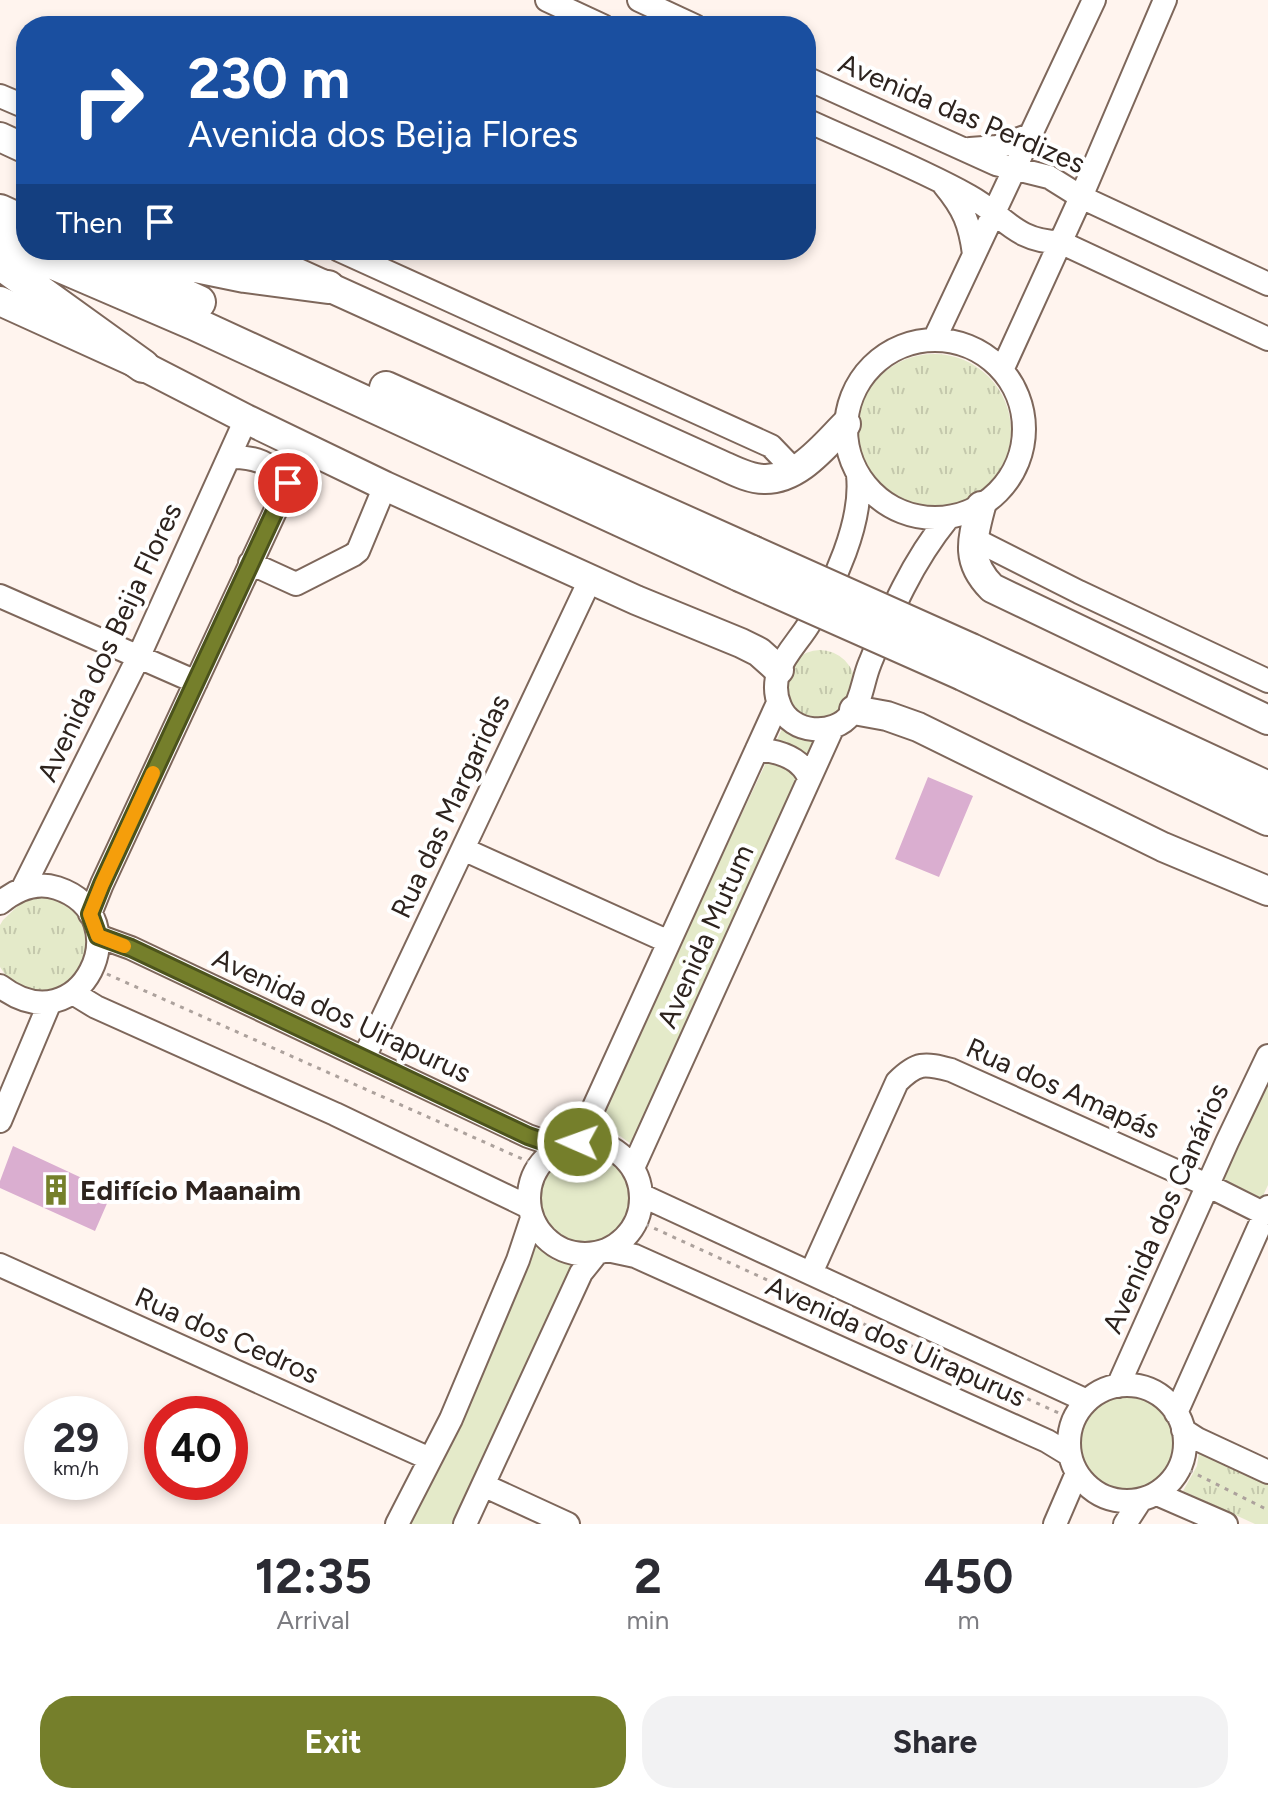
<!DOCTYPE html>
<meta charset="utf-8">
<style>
:root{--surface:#fff;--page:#f2f2f3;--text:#2b2b33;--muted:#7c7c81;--accent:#757f2b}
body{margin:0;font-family:Figtree,sans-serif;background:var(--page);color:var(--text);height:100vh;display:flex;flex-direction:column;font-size:30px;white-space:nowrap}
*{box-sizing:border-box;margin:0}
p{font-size:26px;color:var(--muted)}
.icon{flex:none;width:44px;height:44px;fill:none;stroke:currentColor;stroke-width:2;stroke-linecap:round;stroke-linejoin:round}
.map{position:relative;height:1524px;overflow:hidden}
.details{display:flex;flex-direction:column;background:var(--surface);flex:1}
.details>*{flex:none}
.banner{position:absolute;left:16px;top:16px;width:800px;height:244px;border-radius:32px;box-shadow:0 4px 12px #0003;background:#1a4fa0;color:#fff;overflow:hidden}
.speed{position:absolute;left:24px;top:1396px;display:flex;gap:16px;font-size:40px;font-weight:700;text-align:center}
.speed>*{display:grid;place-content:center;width:104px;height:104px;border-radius:50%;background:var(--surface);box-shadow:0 4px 12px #0003;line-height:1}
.speed small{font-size:20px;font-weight:400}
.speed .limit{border:12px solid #d22;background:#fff;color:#111}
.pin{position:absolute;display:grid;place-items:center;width:68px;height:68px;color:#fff;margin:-34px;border:4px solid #fff;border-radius:50%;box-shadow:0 2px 8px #0007}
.me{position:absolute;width:88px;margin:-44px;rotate:272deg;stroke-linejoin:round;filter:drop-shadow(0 0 6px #0008)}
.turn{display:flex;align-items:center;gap:28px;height:168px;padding:0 40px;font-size:36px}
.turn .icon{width:104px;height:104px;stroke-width:2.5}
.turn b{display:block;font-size:56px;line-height:68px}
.then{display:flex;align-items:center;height:76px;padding:0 40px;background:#0003;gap:16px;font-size:30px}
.eta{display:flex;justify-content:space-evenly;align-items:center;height:136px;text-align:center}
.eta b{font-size:48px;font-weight:700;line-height:56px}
.cta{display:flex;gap:16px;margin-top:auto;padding:16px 40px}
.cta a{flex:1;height:92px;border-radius:32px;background:var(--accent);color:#fff;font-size:32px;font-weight:700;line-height:92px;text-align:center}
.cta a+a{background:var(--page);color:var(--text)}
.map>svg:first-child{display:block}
.grass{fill:url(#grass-tufts)}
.green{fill:#e4eac9}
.building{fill:#daaed0}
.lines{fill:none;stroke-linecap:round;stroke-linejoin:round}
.minor-casing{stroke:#7e675b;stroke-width:26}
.major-casing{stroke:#7e675b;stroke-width:32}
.highway-casing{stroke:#7e675b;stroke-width:36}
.path{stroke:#aca19c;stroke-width:3;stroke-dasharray:4 6;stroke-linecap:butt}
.minor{stroke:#fff;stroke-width:22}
.major{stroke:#fff;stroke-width:28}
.highway{stroke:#fff;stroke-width:32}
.highway-bridge-casing{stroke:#7e675b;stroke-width:36;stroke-linecap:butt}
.highway-bridge{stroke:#fff;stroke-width:32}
.route-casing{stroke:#4c531c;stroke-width:20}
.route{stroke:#757f2b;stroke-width:14}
.slow{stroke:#f59e0b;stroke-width:14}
.labels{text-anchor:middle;stroke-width:8;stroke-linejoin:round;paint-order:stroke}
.street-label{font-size:28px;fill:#2d231e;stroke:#fff}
.poi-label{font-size:28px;font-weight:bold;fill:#2d231e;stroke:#fff;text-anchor:start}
</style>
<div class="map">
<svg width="1268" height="1524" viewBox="0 0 1268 1524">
<defs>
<pattern id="grass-tufts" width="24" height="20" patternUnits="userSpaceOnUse" patternTransform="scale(2)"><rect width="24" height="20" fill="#e4eac9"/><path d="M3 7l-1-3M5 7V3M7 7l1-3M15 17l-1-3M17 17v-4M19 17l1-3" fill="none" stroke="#c4c8ac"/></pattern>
</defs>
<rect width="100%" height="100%" fill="#fff4ee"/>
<!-- grass -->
<path class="grass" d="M857 431a77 77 0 1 1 154 0a77 77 0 1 1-154 0Z
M785 685a35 35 0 1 1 70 0a35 35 0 1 1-70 0Z
M48,896l25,10 20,34 -21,47 -38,7 -24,-12 -10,-15v-42l3,-5 19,-18z
M1199,1452l69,32v40h-13l-72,-33 14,-25z"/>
<!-- green -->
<path class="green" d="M783,727l11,8 26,5 -189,404 -11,-8 -27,-8z
M1268,1079v106l-7,15 -41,-19z
M537 1198a48 48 0 1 1 96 0a48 48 0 1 1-96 0Z
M536,1244l17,16 22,4 -119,260h-47z
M1076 1443a51 51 0 1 1 102 0a51 51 0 1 1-102 0Z"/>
<!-- building -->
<path class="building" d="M928,777l45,19 -34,81 -44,-18z
M13,1146l99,46 -17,39 -95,-43v-7z"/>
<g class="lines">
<defs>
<path id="minor" d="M547,0l56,26
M639,0l56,26
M806,78l190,86 53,13 32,20 187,87
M0,96l26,11
M806,120c54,25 111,47 163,76 35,19 46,46 91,46l208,97
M970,149l27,-2 33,-12
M944,185c20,24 26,39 30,69
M339,250l432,196 24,25
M846 429a89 89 0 1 1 178 0a89 89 0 1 1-178 0Z
M934,340l160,-340
M1002,370l79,-173 84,-197
M229,457c26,-1 42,6 59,26
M858,475c5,47 -24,110 -49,149 -9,15 -24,30 -30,46 -4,12 -4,25 1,36 11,28 54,31 71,8 11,-14 12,-35 19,-51 21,-52 42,-101 78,-145
M972,538l107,54 189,89
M250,563l46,21 57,-29 5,-4 27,-65
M0,596l196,86
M757,749c21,2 44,8 52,29
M463,849l206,93
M23,888l115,-230 108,-239
M0,903c17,-14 36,-22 57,-15 85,28 24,160 -57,98
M90,914l12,-30 203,-437
M98,936l33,12 397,188 32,11
M73,993l23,14 239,107 194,93
M364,1058l226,-478
M0,1121l50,-119
M529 1198a56 56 0 1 1 112 0a56 56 0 1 1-112 0Z
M578,1142l200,-439
M633,1168l199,-439
M641,1195l446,206
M607,1250l28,6 412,185 23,14
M0,1265l430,194
M811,1273l86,-191c20,-20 27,-19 54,-12l256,115 58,29
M1069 1443a58 58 0 1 1 116 0a58 58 0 1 1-116 0Z
M1118,1386l109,-244 41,-86
M1176,1413l92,-206
M1183,1430l14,9 71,33
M483,1485l85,39
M1157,1494l69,30
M397,1524l54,-105 67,-159 14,-42
M465,1524l116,-251 16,-20
M1055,1524l22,-51
M1125,1524l15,-23"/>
<path id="major" d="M0,137l26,12
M247,250l470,213c14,6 31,16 47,16 34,1 60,-33 82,-55
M0,301l143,65 103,53 139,67 251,114 105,43 18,9 20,18
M981,506c-9,34 -16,55 11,82l276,132
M854,710l33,6 31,11 245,120 105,44"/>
<path id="highway" d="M0,211l26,12
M0,240l193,83 547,252
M85,250l114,52
M118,250l127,26 83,11
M0,263l143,103
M386,388l366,164
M971,650l297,138
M963,674l305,145"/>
</defs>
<!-- minor casing -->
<use href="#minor" class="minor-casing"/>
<!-- major casing -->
<use href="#major" class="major-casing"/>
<!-- highway casing -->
<use href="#highway" class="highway-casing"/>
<!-- path -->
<path class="path" d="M107,974l431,192
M636,1220l438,200
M1180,1466l88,44"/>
<!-- minor -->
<use href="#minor" class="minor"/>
<!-- major -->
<use href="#major" class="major"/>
<!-- highway -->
<use href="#highway" class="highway"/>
<defs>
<path id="highway-bridge" d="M752,552l219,98
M740,575l223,99"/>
</defs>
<!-- highway-bridge casing -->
<use href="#highway-bridge" class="highway-bridge-casing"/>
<!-- highway-bridge -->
<use href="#highway-bridge" class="highway-bridge"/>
</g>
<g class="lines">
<defs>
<path id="route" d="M288,483l-186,401 -12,30 8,22 33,12 397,188 32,11 18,-5"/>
</defs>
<!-- route casing -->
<use href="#route" class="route-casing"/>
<!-- route -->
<use href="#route" class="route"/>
<!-- slow -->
<path class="slow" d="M124,946l-26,-10 -8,-22 12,-30 51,-111"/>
</g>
<!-- icons -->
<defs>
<symbol id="building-bare" viewBox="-9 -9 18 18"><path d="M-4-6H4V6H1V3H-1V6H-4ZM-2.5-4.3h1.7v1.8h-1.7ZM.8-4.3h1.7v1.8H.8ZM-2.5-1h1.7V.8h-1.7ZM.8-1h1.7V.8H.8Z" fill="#757f2b" stroke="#fff" stroke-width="2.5" paint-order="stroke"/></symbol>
</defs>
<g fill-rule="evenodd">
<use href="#building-bare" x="34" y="1168" width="44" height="44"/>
</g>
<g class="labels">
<!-- street labels -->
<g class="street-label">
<text transform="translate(962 113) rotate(23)" y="10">Avenida das Perdizes</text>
<text transform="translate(109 642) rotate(-65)" y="10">Avenida dos Beija Flores</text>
<text transform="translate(450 806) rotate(-65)" y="10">Rua das Margaridas</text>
<text transform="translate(705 936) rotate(-66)" y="10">Avenida Mutum</text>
<text transform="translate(342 1015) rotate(25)" y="10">Avenida dos Uirapurus</text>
<text transform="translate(1063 1088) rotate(24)" y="10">Rua dos Amapás</text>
<text transform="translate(1165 1208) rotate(-66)" y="10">Avenida dos Canários</text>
<text transform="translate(227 1335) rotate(24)" y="10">Rua dos Cedros</text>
<text transform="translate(896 1341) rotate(24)" y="10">Avenida dos Uirapurus</text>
</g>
<!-- poi labels -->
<g class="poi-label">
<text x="80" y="1200">Edifício Maanaim</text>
</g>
</g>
</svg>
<div class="speed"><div>29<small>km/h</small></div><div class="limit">40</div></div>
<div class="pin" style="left:288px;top:483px;background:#d93025"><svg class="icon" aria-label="arrive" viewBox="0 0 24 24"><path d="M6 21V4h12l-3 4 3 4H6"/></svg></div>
<svg class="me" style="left:578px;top:1142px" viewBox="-20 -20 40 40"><circle r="17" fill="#757f2b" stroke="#fff" stroke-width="3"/><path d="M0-11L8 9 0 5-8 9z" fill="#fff"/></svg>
<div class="banner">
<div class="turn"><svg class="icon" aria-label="right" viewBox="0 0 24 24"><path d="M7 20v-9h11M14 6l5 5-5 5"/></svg><div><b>230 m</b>Avenida dos Beija Flores</div></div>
<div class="then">Then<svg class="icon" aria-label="arrive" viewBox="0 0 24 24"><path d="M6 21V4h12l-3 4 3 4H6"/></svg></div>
</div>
</div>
<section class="details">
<div class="eta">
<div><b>12:35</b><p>Arrival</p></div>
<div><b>2</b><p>min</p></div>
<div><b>450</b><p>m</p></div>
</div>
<div class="cta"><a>Exit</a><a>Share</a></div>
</section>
